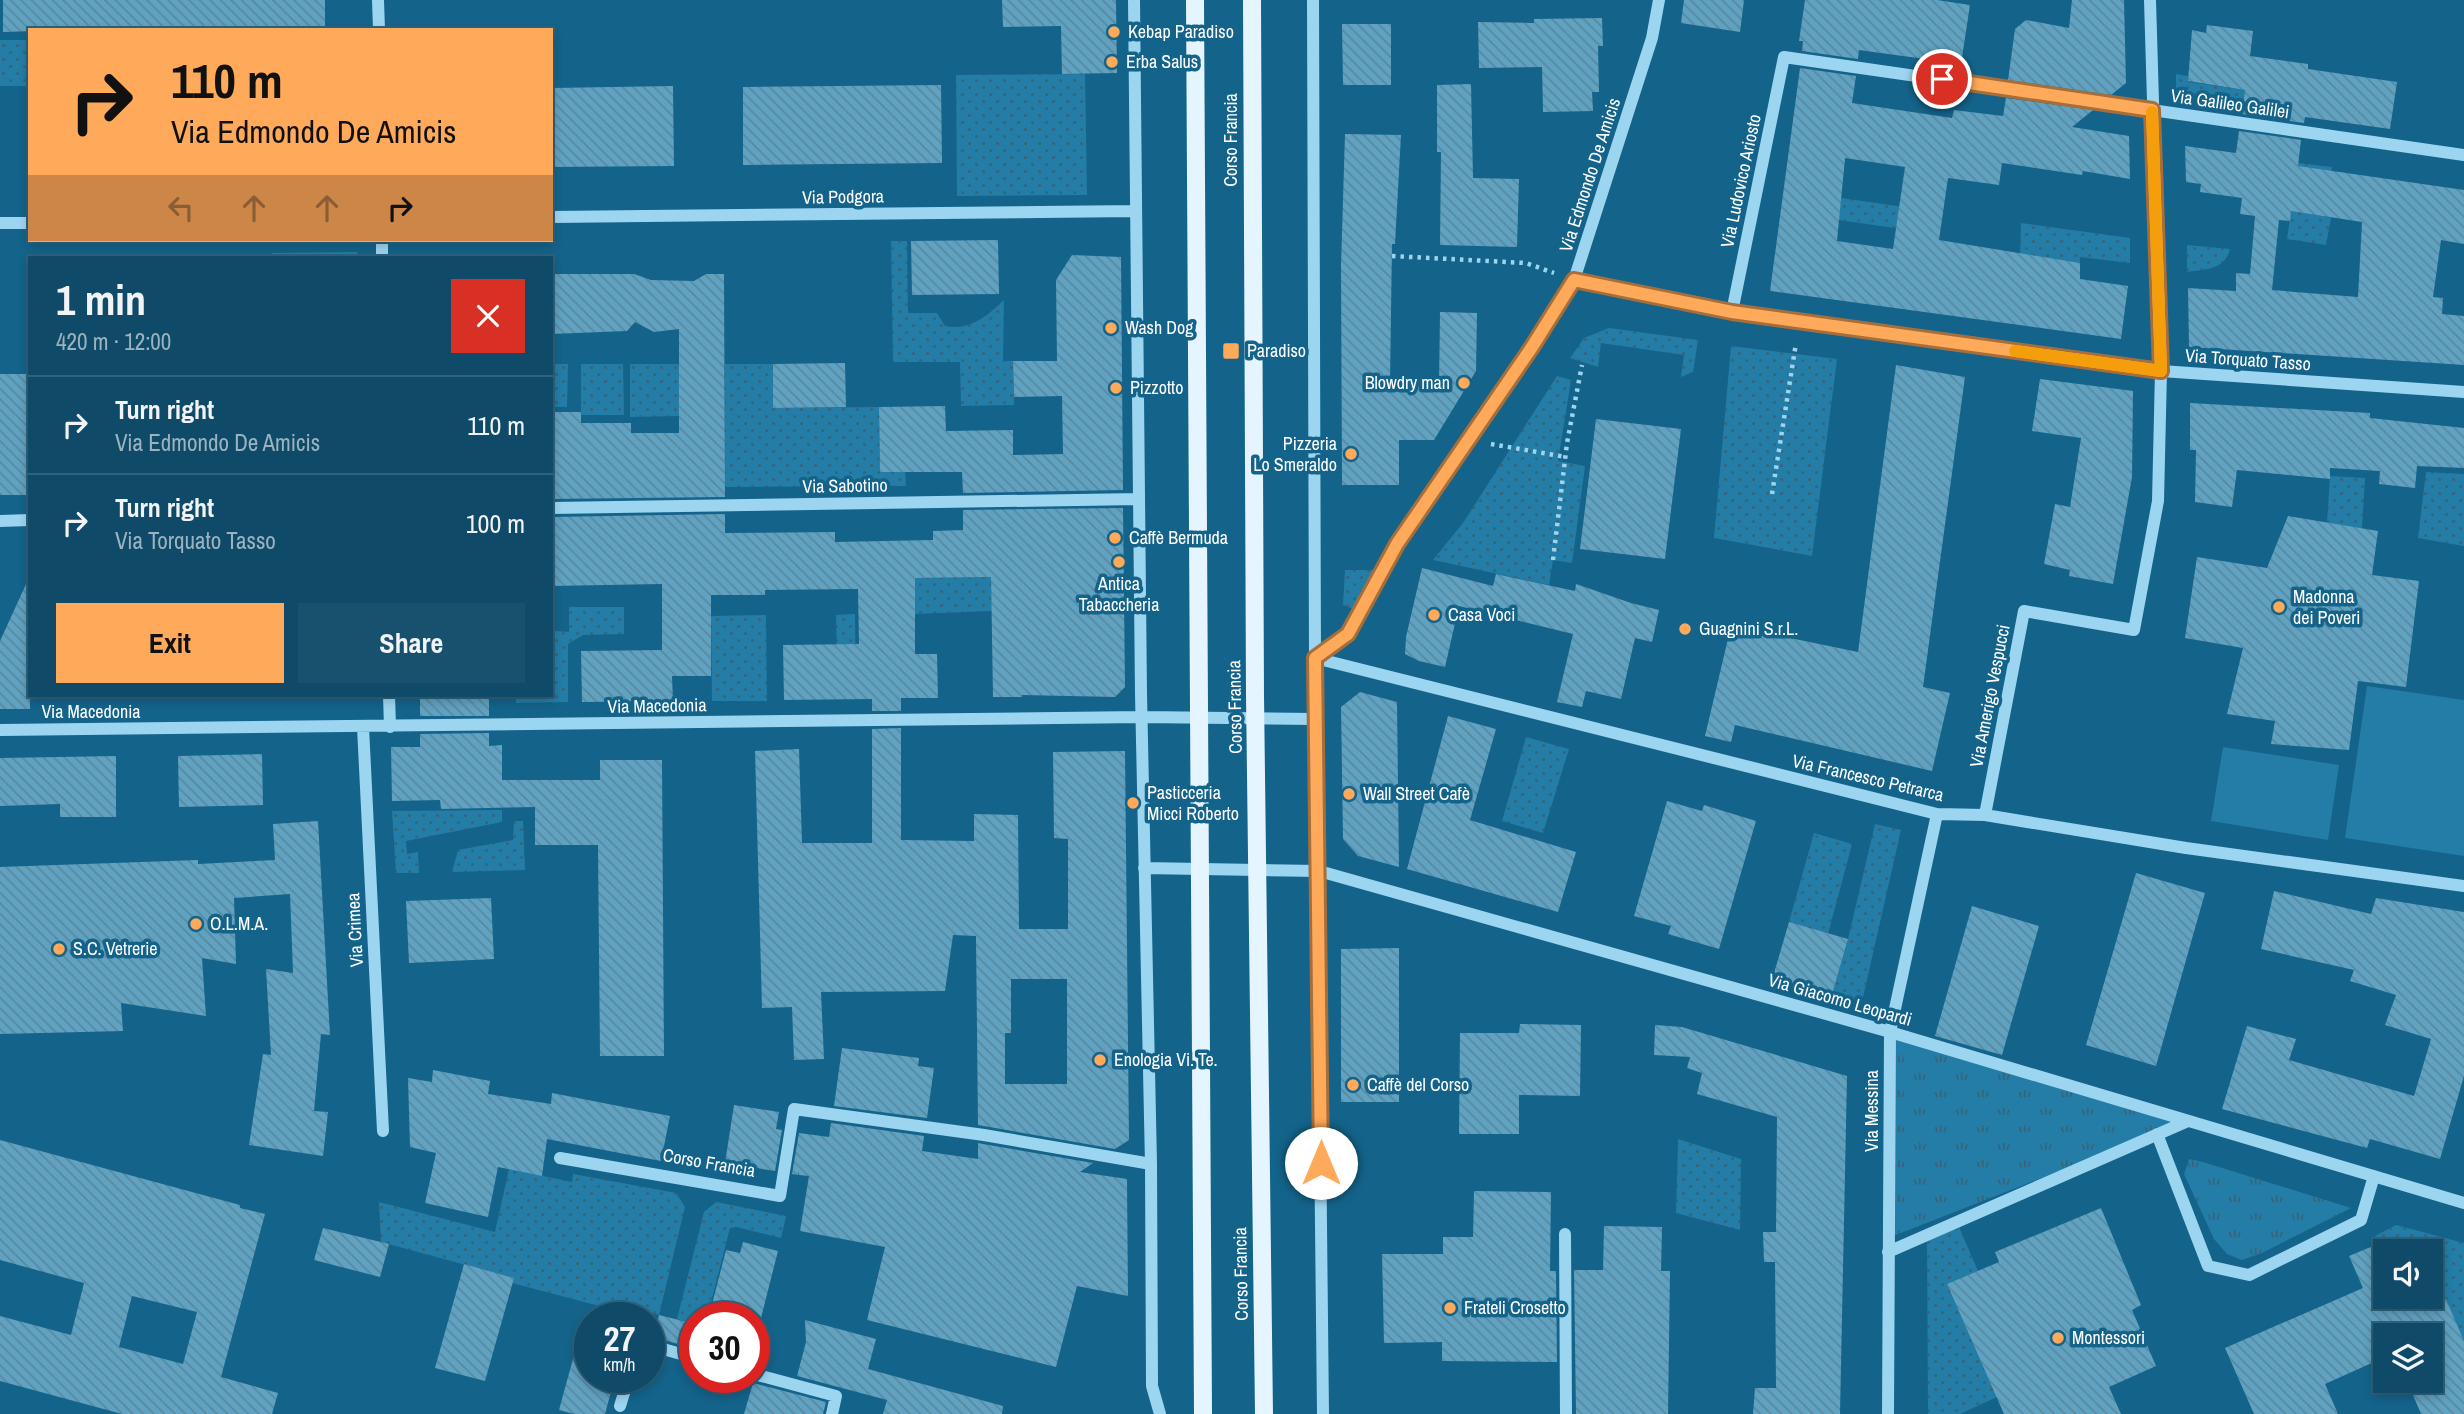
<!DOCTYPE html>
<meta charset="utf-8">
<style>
:root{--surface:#0f4a68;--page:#18516e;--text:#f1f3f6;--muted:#9bb3c0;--line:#2f627c;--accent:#ffa95a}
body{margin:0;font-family:"Archivo Narrow",sans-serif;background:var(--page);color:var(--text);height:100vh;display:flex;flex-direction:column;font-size:26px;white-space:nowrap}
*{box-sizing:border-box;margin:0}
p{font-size:23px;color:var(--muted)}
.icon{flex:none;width:38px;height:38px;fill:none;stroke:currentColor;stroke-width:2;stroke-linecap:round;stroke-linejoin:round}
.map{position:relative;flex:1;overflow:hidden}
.side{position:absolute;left:28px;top:256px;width:525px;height:441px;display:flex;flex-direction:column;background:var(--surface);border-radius:0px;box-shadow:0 4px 10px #0003,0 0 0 2px var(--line)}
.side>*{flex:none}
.guide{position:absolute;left:28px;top:28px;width:525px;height:214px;border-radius:0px;box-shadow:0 4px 10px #0003,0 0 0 2px var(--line);background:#ffa95a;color:#111;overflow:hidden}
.controls{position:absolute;left:2373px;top:1239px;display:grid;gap:14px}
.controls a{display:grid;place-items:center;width:70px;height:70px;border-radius:0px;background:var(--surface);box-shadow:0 4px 10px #0003,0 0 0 2px var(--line);font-size:35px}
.speed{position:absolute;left:574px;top:1302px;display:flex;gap:14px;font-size:35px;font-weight:700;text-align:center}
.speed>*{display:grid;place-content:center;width:91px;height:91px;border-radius:50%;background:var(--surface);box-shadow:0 4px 10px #0003,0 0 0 2px var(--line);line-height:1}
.speed small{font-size:18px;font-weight:400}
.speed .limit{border:10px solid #d22;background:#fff;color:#111}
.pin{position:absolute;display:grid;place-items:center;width:60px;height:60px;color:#fff;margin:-30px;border:4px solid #fff;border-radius:50%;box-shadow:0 2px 7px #0007}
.me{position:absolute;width:77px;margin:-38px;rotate:0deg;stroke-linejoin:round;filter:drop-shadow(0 0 5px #0008)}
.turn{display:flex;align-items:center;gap:24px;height:147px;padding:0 28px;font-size:32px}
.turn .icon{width:91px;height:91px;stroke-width:2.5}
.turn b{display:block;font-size:49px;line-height:60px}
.lanes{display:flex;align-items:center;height:66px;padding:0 28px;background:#0003;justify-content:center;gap:35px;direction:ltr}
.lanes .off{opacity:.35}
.round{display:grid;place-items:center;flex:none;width:74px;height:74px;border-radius:0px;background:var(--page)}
.head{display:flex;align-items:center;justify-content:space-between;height:119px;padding:0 28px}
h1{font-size:42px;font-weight:700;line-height:52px}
.action{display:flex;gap:14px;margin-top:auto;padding:14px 28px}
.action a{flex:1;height:80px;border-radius:0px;background:var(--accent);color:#111;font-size:28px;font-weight:700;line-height:80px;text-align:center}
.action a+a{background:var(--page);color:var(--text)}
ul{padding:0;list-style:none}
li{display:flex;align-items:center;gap:21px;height:98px;padding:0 28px;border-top:2px solid var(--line)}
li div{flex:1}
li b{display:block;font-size:26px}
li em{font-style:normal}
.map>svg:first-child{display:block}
.grass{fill:url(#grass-dots)}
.park{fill:url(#park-tufts)}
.pitch{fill:#237da7}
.building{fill:url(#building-back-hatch);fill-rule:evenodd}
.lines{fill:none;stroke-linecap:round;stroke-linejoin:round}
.path{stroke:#9cd5f0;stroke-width:4.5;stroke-dasharray:3.5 5;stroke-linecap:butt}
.minor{stroke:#9cd5f0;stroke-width:12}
.major{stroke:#e4f5ff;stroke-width:18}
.route-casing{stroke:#a66e3a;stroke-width:18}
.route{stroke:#ffa95a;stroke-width:12}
.slow{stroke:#f59e0b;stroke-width:12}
.poi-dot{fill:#ffa95a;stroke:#14638a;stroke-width:2.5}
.labels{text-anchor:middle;stroke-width:7;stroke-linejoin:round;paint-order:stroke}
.poi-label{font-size:18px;fill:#fff;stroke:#14638a;text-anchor:start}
.street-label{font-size:18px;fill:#fff;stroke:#14638a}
</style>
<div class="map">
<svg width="2464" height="1414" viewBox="0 0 2464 1414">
<defs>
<pattern id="grass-dots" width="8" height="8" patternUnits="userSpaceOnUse" patternTransform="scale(1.75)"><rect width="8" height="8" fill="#237da7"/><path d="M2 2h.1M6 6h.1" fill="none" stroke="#38647a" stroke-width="1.8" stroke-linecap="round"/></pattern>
<pattern id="park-tufts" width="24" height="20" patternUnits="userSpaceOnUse" patternTransform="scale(1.75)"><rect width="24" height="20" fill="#237da7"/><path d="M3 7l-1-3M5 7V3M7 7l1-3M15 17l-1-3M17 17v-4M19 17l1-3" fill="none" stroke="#38647a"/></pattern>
<pattern id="building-back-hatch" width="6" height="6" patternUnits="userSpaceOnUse" patternTransform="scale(1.75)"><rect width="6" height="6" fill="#60a2c1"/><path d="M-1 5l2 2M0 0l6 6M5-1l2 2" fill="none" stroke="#5a889e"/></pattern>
</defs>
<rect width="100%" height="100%" fill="#14638a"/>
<!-- grass -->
<path class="grass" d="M0,40h30v46h-30z
M1085,74l2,121 -130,1 -1,-121z
M2176,74l12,2v6l57,8 -3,18 -66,-10z
M1812,155l33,4 -4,39 63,9 -3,22 -62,-9z
M2298,163l34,4 -8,49 7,2 -5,27 -39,-6z
M2021,223l109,15v25l-50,-6v6l-30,-4h-30z
M891,241h16l1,72h29l8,13c25,5 42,-10 59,-26l-1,61h10l1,44 -53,1 -1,-44h-67z
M2187,245l43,4c-5,21 -24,20 -43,23z
M357,252v5h-85v-4z
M1609,328l89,12 -5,32 -12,5 3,-22 -83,-12 -3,24 -28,-9 14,-20z
M1731,346l106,13 -25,197 -98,-18z
M551,364h17l-1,43h-16z
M581,364h42l1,51h-43z
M630,364h49v52l-49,1z
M725,364h48l1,44 105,-1 1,65h25l1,14 -181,1z
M1557,376l14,4 -13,81 27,5 -13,97 -19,-3 -4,25 -116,-25 30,-37z
M2426,472l38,2v72l-46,-8z
M2330,476l35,2 -3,51 -35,-6z
M1345,570h29l-20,39 -11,-4z
M991,577l1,34 -77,3 -1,-36z
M551,607h4v24l14,1v-25h55v27l-41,1 -15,9v58l-52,1v-8h35z
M855,614l1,85h-18l-2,-84z
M766,615l1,86h-55l-1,-85z
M1526,737l43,12 -26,84 -41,-12z
M502,810v12l-96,19 1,13 11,-2 1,21h-23l-4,-62z
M514,821h9l2,49 -73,2 6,-22 55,-10z
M1875,824l26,6 -40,176 -30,-8 17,-59z
M1814,833l38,11 -24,90 -39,-12z
M1678,1139l63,20 -1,71 -64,-17z
M509,1169l63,13 1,-8 103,19 9,14 -26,108 -28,-7 -4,1 -1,4 -114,-30 2,-5 -133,-36 -2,-40 116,30z
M716,1202l70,14 -5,22 -45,-11 -6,1 -23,90h-12v6l-18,-5 27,-107z
M2396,1225l68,18v98l-18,-42 -25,11 -6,-13h16v-46h-46v10l-10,-25z
M1959,1227l19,44 -31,13 50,113 -37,17h-32l-1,-173z"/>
<!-- park -->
<path class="park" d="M1890,1032l298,89 -300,117z
M2189,1159l14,3 148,46 -89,45 -20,7 -15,-6 -13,-15 -30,-65z"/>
<!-- pitch -->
<path class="pitch" d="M2367,686l97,14v156l-119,-18z
M2223,747l116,18 -11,75 -117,-19z"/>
<!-- building -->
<path class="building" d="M3,0h322v30h-60v-4l-46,1 -3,3h-34v-3l-113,1v2l-66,2z
M1002,0h114l1,73 -55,1 -1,-48 -58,1z
M1684,0h60l-4,32 -59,-9z
M1805,0h132l33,5 -9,59 -102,-14 -1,9 -56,-8 1,-10h-4z
M2072,0h52l2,83 -15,12 -103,-15 7,-51 11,-9 43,8z
M1602,18l1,28h-5l1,46h-7l1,19 -50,1 -1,-45 -63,1 -1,-46 56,1v-4z
M1342,24h49v61h-48z
M2207,25l46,6 -3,25 58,8v5l89,13 -7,47 -85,-12 -1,6 -62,-9 3,-24 -57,-9 4,-51 14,3z
M1800,68l56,8 -4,27 100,15 2,-8 49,6 3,-18 87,12 -21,17 57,9 1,43 -47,-8 -1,4 -80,-12 -3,22 -51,-7 -9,62 141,23v16l48,7 -7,53 -351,-48zM1845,158l60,9 -12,82 -56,-8z
M1471,84l2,94 46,1 -2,68 -77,-2 1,-93h-4v-67z
M941,85l1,78 -199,2v-78z
M673,86l1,80 -123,1v-79z
M2239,131l62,9 -3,26 166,24v54l-23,-4 -8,57 10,1 -1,16 22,2v49l-275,-18 -1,-59 48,3v-18l14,1 5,-58 -15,-2 2,-16 -42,-6 1,-8 -15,-2 -1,-36 51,7zM2291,211l71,11 -4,75 -86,-7 7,-70 11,1z
M1345,134l56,1 -6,109h-3l-2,139 49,1 1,-72 37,1 -1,58 -42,69h-35v45h-57l-1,-219z
M998,240l1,54 -87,1 -1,-54z
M1072,255l49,2 2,233 -160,3 -1,-21h-82l-1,-65 66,-1 1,25 67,-1v25l50,-1 -1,-58 -48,1 -1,-36h44l-1,-81z
M551,274h83l17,6 43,1 12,-7h18l1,223 -174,2v-87h30v11h50v10h48v-104l-25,3 -19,-10 -8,9 -76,3z
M845,363l1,44 -73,1v-44z
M1896,365l69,12 -42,310 27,6 -18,78 -197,-46 -4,17 -26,-6 26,-110 127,26z
M0,374h30v121h-30z
M2040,379l93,12 -1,86 -19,107 -44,-8 1,-6 -26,-6 11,-60 15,3 11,-69 -49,-7z
M2190,403l180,10v5l94,10v40l-47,-2 -2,22 -36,-4 1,-13 -50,-3v11l-93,-9 -5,37 -37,-5 1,-52h-6z
M1596,419l85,10 -16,130 -85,-10z
M1123,508l2,179 -10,10 -93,-2v2h-29l-2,-120 -76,1v76h22l1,44h-37v13h-29v-12l-88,1 -1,-55 76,-1 -1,-55 -93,1v5h-54v81h-39l1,25 -91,1 -1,-51 81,-1v-66l-111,2v-69l174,-3v19l110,-1v10l98,-2v-9l30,-1v-20z
M2288,516l90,15 -6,44 47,6 -13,106 -48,-6 -9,69 -78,-6 4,-23 -48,-7 16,-66 -58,-10 12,-81 70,11z
M1422,568l71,18 3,-12 79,17 1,-7 55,19 28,7 -7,32 -17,-4 -14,61 -35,-8 -4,16 -25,-5 16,-68 -114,-28 -14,61 -26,-6 -14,-7 1,-17z
M27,582l3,127h-30v-68z
M1360,692l37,10 2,165 -41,-11 -15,-17 -2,-132z
M420,695h69v21h-69z
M1448,716l48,13 -26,91 106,32 -18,60 -151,-43z
M901,728v112l73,1v-27l44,1 1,114h49v-90l-14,-1 -1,-86 72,-1 4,389 -14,9 -137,-24 -2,-189 -23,-1 -8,56 -124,1 3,67 -30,1 -2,-53 -30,1 -7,-257 44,-2 3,94h70v-114zM1011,979h56v105h-62v-51h6z
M489,733v13l13,-1v35h98v-20h62l2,296h-64l-2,-211h-63v-38l-94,2 -1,-9 -48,1 -1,-54h29v-13z
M262,754l1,51 -84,2 -1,-51z
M116,756v61h-56v-13l-60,2v-48z
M1667,801l35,10 2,-6 52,16 -37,128 -51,-15 3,-8 -37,-10z
M318,821l12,214 -9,-1 -7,77 14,1 -5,44 -74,-11 14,-91 8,1 -5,-86 27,4 -3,-79 -56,4 2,66 -34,-6 4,58 -85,-13 2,28 -123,3v-167l198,-7v4l77,-4 -2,-36z
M2136,873l69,20 -49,173 -70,-21z
M2274,891l97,23 5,-16 88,14v164l-24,83 -70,-20 -3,9 -145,-39 25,-83 49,13 -7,21 125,36 17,-57 -46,-14 11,-30 -46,-14 4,-11 -93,-21z
M491,898l3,61 -85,4 -3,-62z
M1972,906l67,20 -37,129 -67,-19z
M1789,922l59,17 -17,59 -59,-18z
M1399,948v154h-58v-153z
M1520,1024l61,1 -1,71 -61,-1v39h-60l1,-101h59z
M1655,1025l27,2 165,49 -7,338h-87l2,-26h21l-1,-126h-11l-1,-30h13l1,-115 -80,-23 5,-21 -15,-5 3,-11 -36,-2z
M842,1048l77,10 -1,8 16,2 -7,50 -93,-12z
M433,1070l57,11 -2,13 63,10 1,-11 118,23 -9,45 -114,-22 -5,37 -44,-9 -10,50 -63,-14 11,-50 -26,-6 -2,-69 24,4z
M734,1105l45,7 -3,17 6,1 -7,41 -50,-8z
M831,1123l93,13 -2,15 56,8v-16l5,1 110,19 -13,9 47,7 1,117 -51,-10 -21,81 -189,-47 18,-73 -85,-16 9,-55 -10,-1v-4l-1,4 -6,-1 7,-41 30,4z
M0,1140l240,65v3l25,6 -44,163 57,16 -6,21h-150l-122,-33v-65l71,19 13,-52 -84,-23zM132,1296l65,16 -14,52 -64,-17z
M1474,1191l77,1 -1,79h6l1,91 -115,-1v-19l-58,1 -2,-89h61v-17h30z
M2101,1208l40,97 -9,5 24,56 -47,21 12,27h-117l-57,-130 52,-22 -4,-10z
M1604,1226l58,1 -1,44h9l-2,143h-92l-2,-144h29z
M323,1228l66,16 -9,33 -66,-17z
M743,1242l35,9 -17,67h-31l-20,-6 16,-62 14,3z
M2378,1244l7,17v36h30l6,13 25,-11 18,42v73h-43l-14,-33h24v-46h-46v22l-60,27 13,30h-84l-29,-66 138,-60 -14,-32z
M464,1264l50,14 -29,103 -50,-13z
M659,1315l36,9v25l-41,-12z
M805,1320l71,19 -8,30 135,37 -1,8h-119l4,-14 -90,-24 9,-34z
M582,1326l8,1v50h25l-10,37h-31l-15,-4z
M753,1383l73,19 -3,12h-79z"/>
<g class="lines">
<!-- path -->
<path class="path" d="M1392,256l134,7 28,10
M1491,444l75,13
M1772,494l24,-151
M1553,560l14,-117 15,-78"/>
<!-- minor -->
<path class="minor" d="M378,0l1,30
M1134,0l7,694 10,470 1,222 8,28
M1313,0l2,658 8,756
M551,217l585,-6
M0,223h30
M382,240v17
M1574,280l158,32 429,59 303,21
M1732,312l52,-255 680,98
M551,508l588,-9
M0,521l30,-1
M1315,658l622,156 48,1 201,33 278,38
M1315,658l33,-24 49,-90 135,-197 42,-67 78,-242 7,-38
M389,695l1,32
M363,727l20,404
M0,730l1141,-13 174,2
M1985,815l39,-204 110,19 24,-129 3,-130 -11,-371
M1144,868l175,3 571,161 574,171
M2157,1134l51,132 41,9 112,-55 13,-44
M560,1158l220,38 14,-87 190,26 167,29
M1565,1234l1,180
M1888,1252l300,-131
M649,1345l46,13
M754,1374l82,22 -4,18
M620,1406l9,-29
M1888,1414l2,-382 47,-218"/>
<!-- major -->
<path class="major" d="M1195,0l8,1414
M1252,0l3,695 9,719"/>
</g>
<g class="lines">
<defs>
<path id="route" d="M1321,1163l-6,-505 33,-24 49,-90 135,-197 42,-67 158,32 429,59 -9,-261 -210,-31"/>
</defs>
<!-- route casing -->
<use href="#route" class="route-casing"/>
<!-- route -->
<use href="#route" class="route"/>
<!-- slow -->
<path class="slow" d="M2015,351l146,20 -9,-259"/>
</g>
<!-- markers -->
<g class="poi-dot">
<circle cx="1114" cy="32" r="7"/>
<circle cx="1112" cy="62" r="7"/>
<circle cx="1111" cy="328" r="7"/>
<rect x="1222" y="342" width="18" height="18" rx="3.5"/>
<circle cx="1464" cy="383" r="7"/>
<circle cx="1116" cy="388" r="7"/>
<circle cx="1351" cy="454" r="7"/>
<circle cx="1115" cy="538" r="7"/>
<circle cx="1119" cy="562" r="7"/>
<circle cx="2279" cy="607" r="7"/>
<circle cx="1434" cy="615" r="7"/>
<circle cx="1685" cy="629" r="7"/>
<circle cx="1349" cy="794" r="7"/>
<circle cx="1133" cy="803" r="7"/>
<circle cx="196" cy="924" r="7"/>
<circle cx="59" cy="949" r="7"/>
<circle cx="1100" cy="1060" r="7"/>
<circle cx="1353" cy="1085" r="7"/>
<circle cx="1450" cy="1308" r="7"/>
<circle cx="2058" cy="1338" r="7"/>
</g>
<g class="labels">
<!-- poi labels -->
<g class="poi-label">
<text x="1128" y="38">Kebap Paradiso</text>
<text x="1126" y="68">Erba Salus</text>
<text x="1125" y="334">Wash Dog</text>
<text x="1247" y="357">Paradiso</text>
<text x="1450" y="389" text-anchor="end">Blowdry man</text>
<text x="1130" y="394">Pizzotto</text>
<text x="1337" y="450" text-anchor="end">Pizzeria<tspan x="1337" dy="21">Lo Smeraldo</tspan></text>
<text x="1129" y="544">Caffè Bermuda</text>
<text x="1119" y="590" text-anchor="middle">Antica<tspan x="1119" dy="21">Tabaccheria</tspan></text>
<text x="2293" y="603">Madonna<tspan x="2293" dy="21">dei Poveri</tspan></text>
<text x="1448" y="621">Casa Voci</text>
<text x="1699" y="635">Guagnini S.r.L.</text>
<text x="1147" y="799">Pasticceria<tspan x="1147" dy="21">Micci Roberto</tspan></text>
<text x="1363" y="800">Wall Street Cafè</text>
<text x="210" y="930">O.L.M.A.</text>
<text x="73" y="955">S.C. Vetrerie</text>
<text x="1114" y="1066">Enologia Vi. Te.</text>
<text x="1367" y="1091">Caffè del Corso</text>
<text x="1464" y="1314">Frateli Crosetto</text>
<text x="2072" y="1344">Montessori</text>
</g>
<!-- street labels -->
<g class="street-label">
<text transform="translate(2230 104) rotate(8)" y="6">Via Galileo Galilei</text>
<text transform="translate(1231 140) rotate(-90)" y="6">Corso Francia</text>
<text transform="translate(1590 175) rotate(-72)" y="6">Via Edmondo De Amicis</text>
<text transform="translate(1741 181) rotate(-78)" y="6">Via Ludovico Ariosto</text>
<text transform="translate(843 197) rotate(-1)" y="6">Via Podgora</text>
<text transform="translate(2248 360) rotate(4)" y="6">Via Torquato Tasso</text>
<text transform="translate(845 486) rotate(-1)" y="6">Via Sabotino</text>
<text transform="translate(1990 696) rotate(-79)" y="6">Via Amerigo Vespucci</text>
<text transform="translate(657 706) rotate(-1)" y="6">Via Macedonia</text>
<text transform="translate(1235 707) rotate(-91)" y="6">Corso Francia</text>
<text x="91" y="718">Via Macedonia</text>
<text transform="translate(1868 778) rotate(13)" y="6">Via Francesco Petrarca</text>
<text transform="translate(355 930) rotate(-93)" y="6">Via Crimea</text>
<text transform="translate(1840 1000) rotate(16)" y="6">Via Giacomo Leopardi</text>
<text transform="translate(1872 1111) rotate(-90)" y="6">Via Messina</text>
<text transform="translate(709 1163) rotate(10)" y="6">Corso Francia</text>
<text transform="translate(1241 1274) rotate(-91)" y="6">Corso Francia</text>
</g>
</g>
</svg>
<div class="controls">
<a><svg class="icon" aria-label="sound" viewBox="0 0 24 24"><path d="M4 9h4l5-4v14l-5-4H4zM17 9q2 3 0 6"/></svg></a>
<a><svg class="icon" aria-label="layers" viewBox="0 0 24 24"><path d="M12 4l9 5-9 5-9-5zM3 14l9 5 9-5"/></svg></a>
</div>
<div class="speed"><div>27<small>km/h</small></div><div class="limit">30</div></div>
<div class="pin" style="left:1942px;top:79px;background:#d93025"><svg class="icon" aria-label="arrive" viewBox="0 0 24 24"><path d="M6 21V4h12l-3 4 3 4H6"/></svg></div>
<svg class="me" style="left:1321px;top:1163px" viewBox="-20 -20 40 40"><circle r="19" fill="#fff"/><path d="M0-13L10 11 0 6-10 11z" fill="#ffa95a"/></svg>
<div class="guide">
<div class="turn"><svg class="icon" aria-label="right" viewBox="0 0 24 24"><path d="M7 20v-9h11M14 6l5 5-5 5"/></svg><div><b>110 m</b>Via Edmondo De Amicis</div></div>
<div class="lanes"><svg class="icon off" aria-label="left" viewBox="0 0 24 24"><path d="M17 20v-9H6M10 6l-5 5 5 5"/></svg><svg class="icon off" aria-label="ahead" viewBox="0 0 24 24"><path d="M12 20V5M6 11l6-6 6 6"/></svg><svg class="icon off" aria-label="ahead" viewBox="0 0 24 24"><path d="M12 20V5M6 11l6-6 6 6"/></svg><svg class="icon" aria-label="right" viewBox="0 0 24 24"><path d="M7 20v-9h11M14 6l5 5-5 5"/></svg></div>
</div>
<section class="side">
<div class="head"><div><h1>1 min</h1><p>420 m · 12:00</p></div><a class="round" style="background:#d93025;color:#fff"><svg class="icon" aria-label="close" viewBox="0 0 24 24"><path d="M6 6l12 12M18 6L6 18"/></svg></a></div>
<ul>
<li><svg class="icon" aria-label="right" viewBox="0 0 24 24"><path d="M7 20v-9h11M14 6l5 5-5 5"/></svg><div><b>Turn right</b><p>Via Edmondo De Amicis</p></div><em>110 m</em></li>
<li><svg class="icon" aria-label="right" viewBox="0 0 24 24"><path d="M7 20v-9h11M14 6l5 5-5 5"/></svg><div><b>Turn right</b><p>Via Torquato Tasso</p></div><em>100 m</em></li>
</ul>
<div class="action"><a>Exit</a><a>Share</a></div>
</section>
</div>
